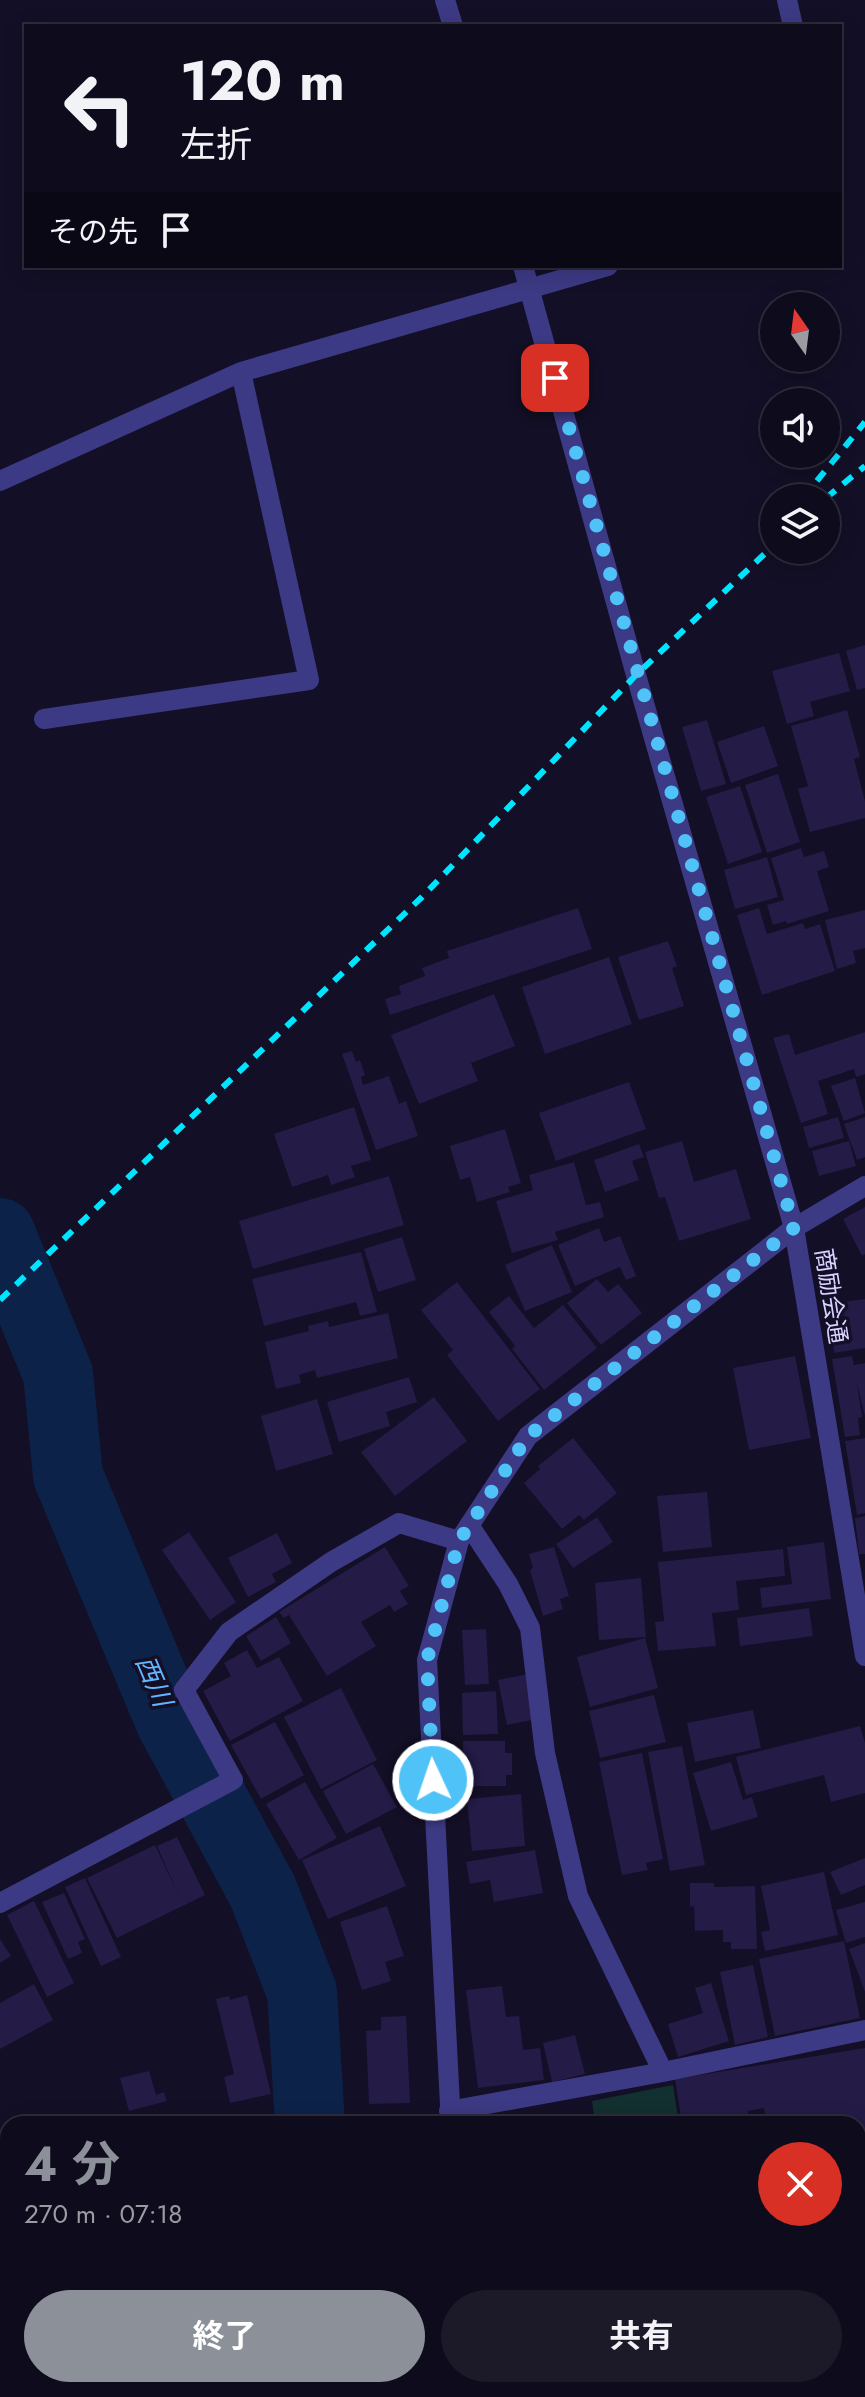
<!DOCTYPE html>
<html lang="ja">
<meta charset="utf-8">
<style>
:root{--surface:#0e0b1c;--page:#1c1929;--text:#f1f3f6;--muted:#9b9ba3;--line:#2e2b3b;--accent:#8c9099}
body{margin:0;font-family:Jost,"Noto Sans JP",sans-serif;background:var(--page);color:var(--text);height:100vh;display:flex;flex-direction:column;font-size:30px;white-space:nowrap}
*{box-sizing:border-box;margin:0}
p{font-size:26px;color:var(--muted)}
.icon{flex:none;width:44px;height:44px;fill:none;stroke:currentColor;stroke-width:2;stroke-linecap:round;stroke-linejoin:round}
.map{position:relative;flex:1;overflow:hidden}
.side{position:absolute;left:0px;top:2116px;width:866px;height:282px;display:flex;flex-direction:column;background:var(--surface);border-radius:24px 24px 0 0;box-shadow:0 4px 20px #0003,0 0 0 2px var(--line)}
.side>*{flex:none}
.top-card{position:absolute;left:24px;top:24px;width:818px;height:244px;border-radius:0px;box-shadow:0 4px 20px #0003,0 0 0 2px var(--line);background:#0e0b1c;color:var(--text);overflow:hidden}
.needle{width:52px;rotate:346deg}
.fabs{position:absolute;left:760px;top:292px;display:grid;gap:16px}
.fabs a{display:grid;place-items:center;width:80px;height:80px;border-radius:50%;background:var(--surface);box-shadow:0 4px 20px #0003,0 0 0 2px var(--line);font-size:40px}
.pin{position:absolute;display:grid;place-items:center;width:68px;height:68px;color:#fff;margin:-34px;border-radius:16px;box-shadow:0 4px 12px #0006}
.me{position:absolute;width:88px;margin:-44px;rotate:357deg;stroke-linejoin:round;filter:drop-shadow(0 0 6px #0008)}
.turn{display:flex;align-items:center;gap:28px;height:168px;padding:0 24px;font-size:36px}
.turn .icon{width:104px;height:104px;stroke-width:2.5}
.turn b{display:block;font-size:56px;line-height:68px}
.then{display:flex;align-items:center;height:76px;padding:0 24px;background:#0003;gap:16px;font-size:30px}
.round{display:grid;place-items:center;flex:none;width:84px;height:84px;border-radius:42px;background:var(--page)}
.headline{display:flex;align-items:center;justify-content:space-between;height:136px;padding:0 24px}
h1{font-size:48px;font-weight:700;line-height:60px;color:var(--accent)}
.action{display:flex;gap:16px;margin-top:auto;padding:16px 24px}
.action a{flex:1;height:92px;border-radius:48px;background:var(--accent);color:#fff;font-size:32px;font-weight:700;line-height:92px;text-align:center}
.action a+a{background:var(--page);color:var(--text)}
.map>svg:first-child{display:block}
.green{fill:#12302f}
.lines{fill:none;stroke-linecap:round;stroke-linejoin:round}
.river{stroke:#0c2248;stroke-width:70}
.building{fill:#241b47}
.minor{stroke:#3d3a85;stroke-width:20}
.tertiary{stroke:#3d3a85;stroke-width:20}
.trunk{stroke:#e055d1;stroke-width:22}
.rail{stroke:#00e5ff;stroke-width:6;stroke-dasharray:12 10;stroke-linecap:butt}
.route{stroke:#4fc3f7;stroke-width:14;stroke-dasharray:0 25.2}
.labels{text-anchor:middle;stroke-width:7;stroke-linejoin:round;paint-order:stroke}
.street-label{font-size:24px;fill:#d9d4ff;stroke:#130f26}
.water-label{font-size:26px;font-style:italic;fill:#62b6ff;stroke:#130f26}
</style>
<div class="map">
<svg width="865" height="2397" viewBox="0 0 865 2397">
<rect width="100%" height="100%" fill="#130f26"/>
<!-- green -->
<path class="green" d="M673,2085l6,39h-84l-3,-23z
M637,2390h123l2,7h-124z"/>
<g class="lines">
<!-- river -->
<path class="river" d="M0,1233l58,141 10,102 102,244 93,172 39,100 8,132
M296,2397l1,-7"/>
</g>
<!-- building -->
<path class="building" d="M865,645v43l-8,2 -11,-39z
M839,653l11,38 -40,11 4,14 -27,8 -15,-53z
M847,710l13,47 -6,2 11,42v17l-55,14 -12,-43 10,-3 -17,-60z
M707,720l19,64 -25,7 -19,-64z
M764,726l14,40 -47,17 -14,-41z
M778,774l22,68 -33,11 -22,-68z
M740,786l22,66 -34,12 -22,-67z
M801,848l3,9 20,-6 5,16 -12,4 12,40 -42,13 -1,-3 -13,4 -6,-20 17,-5 -13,-42z
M767,857l11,40 -43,12 -11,-39z
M578,908l14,41 -202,66 -5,-16 16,-5 -2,-8 26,-10 -3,-8 27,-10 -2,-7z
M759,908l8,26 36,-11 2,6 15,-5 15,47 -73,24 -25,-80z
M865,910v38l-12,3 3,12 -19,6 -12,-49z
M668,941l9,25 -5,2 12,38 -45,14 -21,-63z
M609,957l23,67 -87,30 -23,-67z
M494,994l21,52 -44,17 7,18 -59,23 -28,-69z
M865,1032v42l-9,3 -2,-8 -36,12 10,33 -27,9 -28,-85 16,-4 6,21z
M352,1051l4,11 4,-2 5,15 -4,2 2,8 26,-9 10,28 7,-3 12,35 -42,14 -34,-96z
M855,1078l10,35 -21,8 -13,-35z
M629,1082l17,47 -90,32 -17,-48z
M354,1107l17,53 -20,6 4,11 -24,8 -3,-10 -36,12 -18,-53z
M838,1117l6,21 -35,10 -6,-21z
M865,1117v40l-8,3 -13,-36z
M505,1129l16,54 -13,4 2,5 -33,10 -7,-25 -10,3 -10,-34z
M682,1141l12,41 42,-13 15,50 -72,22 -14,-44 -6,1 -14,-46z
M849,1141l7,25 -37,10 -7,-25z
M639,1144l5,13 -12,4 7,19 -34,12 -11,-32z
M574,1162l12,43 14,-3 4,15 -49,15 3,8 -46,13 -16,-52 37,-11 -4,-15z
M389,1176l15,49 -151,44 -14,-48z
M865,1207v47l-3,2 -19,-37z
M599,1228l5,14 16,-6 16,40 -10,4 -6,-13 -45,19 -17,-41z
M402,1237l14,43 -38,12 -14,-43z
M552,1245l20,47 -47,19 -20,-46z
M361,1252l16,60 -17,4 -4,-14 -92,24 -12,-47z
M597,1279l11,13 10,-8 24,29 -41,32 -34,-42z
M457,1282l83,107 -42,32 -51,-66 6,-5 -32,-40z
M509,1296l25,32 29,-23 34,43 -53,42 -32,-41 3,-3 -26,-34z
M865,1299v49l-31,5 -6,-49z
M388,1313l10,45 -81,20 -2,-8 -16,5 2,8 -25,6 -11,-47 44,-11 -1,-5 20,-5 1,6z
M795,1356l16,82 -62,12 -16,-82z
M852,1356l2,9 11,-2v53l-8,-32 5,33 -4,1 2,17 -15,2 -13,-78z
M409,1377l8,25 -31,10 4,14 -51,16 -12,-40z
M434,1397l33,44 -72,55 -34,-44z
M317,1399l16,55 -57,17 -15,-55z
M573,1438l44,55 -33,27 -5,-5 -17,14 -38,-46 16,-14 -2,-3z
M865,1438v75l-8,2 -12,-74z
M707,1492l5,55 -49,5 -6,-56z
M865,1516v38h-6l-4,-36z
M597,1517l16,25 -40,26 -17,-24z
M189,1532l47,70 -26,18 -48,-70z
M277,1533l15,30 -20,11 4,8 -28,15 -20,-39z
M824,1542l7,57 -69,9 -2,-20 32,-4 -5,-37z
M385,1547l24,39 -9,5 8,13 -14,8 -4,-7 -29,17 15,24 -49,30 -38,-61 -5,3 -5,-6z
M554,1547l15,49 -9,3 3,10 -20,7 -13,-46 3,-2 -4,-14z
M783,1549l2,27 -49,5 3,29 -27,3 4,33 -58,5 -3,-29 9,-1 -6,-59z
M641,1578l5,59 -47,3 -4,-57z
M809,1608l4,28 -73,10 -3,-28z
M276,1617l15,26 -30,18 -15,-25z
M486,1629l3,55 -24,1 -3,-55z
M645,1638l13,50 -68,19 -13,-50z
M247,1650l10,18 22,-11 24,44 -73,40 -27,-50 28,-15 -7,-13z
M528,1674l9,45 -30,6 -9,-45z
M341,1688l36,72 -56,29 -37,-72z
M496,1691l2,43 -35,1 -1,-42z
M654,1695l12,47 -66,16 -11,-47z
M753,1710l8,38 -66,14 -8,-39z
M275,1722l29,53 -43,24 -30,-54z
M860,1726l5,17v50l-34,9 -7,-27 -78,20 -10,-38z
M463,1741h42v12h7v22h-6v11h-43z
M682,1746l23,119 -35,6 -22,-119z
M642,1753l21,106 -17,4 2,7 -26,5 -23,-113z
M731,1762l12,38 9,-3 6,20 -47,14 -18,-58z
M373,1764l24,43 -51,27 -23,-43z
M305,1782l32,56 -38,22 -33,-56z
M521,1794l4,52 -53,5 -5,-52z
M380,1826l26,60 -78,33 -26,-59z
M177,1837l28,58 -88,43 -30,-60 68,-33 24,51 -22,-50z
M535,1850l8,43 -49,9 -4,-22 -20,4 -4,-22z
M865,1858v27l-24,10 -11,-23z
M824,1872l14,63 -73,16 -4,-19 9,-2 -9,-44z
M85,1878l36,79 -20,9 -36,-79z
M690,1883h24v4l41,-1 2,63h-26v-7h-8v-12l-28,1 -1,-25 -4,1z
M64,1893l21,46 -7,3 4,11 -14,6 -26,-57z
M34,1901l40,82 -27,14 -40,-82z
M865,1902v35l-19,6 -10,-33z
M387,1906l17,50 -19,6 6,19 -29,9 -22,-68z
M0,1939l11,17 -11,7z
M844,1941l16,77 -85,18 -16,-77z
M865,1943v49l-16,-43z
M753,1965l15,72 -33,8 -15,-73z
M711,1983l18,58 -51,16 -10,-33 35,-11 -8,-25z
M34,1984l19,36 -53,29v-46z
M502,1986l4,31 13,-1 4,34 17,-2 4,32 -66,8 -12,-98z
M247,1995l24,99 -41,9 -6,-26 10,-3 -18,-75 13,-3 1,4z
M406,2016l4,87 -41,1 -3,-73 15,-1v-13z
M575,2035l10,39 -33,8 -9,-39z
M865,2048v178l-7,2v-104h-92l-2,-16 -16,3 2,13h-68l-7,-45z
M149,2071l7,24 8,-3 3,9 -38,10 -9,-33z
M8,2168v33l-8,2v-33z
M0,2216l8,5v45l-8,-5z
M323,2390h57v7h-57z
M554,2390h63l1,7h-95z"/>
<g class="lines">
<!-- minor -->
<path class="minor" d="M787,0l6,26
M0,481l241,-109 367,-106
M44,719l265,-39 -68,-308
M794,1228l71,428
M469,1525l39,59 22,44 15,125 33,143 85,176
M0,1903l233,-123 -49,-90 45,-58 102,-70 68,-39 60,18
M449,2111l214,-39 202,-42
M451,2124l-24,-464 32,-119 69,-105 266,-208 71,-42
M495,2390l1,7"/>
<!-- tertiary -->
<path class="tertiary" d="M445,0l8,26
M523,266l113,409 158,553"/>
<!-- trunk -->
<path class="trunk" d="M0,2350l8,5
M63,2390l11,7"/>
<!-- rail -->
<path class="rail" d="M803,498l62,-76
M826,498l39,-32
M0,1300l422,-403 214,-222 138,-130"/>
</g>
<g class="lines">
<!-- route -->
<path class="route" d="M433,1780l-6,-120 32,-119 69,-105 266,-208 -239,-850"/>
</g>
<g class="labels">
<!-- street labels -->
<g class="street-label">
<text transform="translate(831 1296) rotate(81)" y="8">商励会通</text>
</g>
<!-- water labels -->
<g class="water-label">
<text transform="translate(154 1681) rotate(67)" y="9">西川</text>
</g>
</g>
</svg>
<div class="fabs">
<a><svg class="needle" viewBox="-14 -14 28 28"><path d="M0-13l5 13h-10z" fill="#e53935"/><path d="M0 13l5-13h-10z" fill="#9b9ba3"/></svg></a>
<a><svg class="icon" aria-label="sound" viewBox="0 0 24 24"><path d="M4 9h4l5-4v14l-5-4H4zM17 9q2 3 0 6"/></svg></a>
<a><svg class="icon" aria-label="layers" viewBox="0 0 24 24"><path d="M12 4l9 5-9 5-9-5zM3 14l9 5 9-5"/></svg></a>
</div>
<div class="pin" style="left:555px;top:378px;background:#d93025"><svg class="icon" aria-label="arrive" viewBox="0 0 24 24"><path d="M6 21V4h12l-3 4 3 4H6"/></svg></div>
<svg class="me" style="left:433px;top:1780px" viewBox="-20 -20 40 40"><circle r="17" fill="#4fc3f7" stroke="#fff" stroke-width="3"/><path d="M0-11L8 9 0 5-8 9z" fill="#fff"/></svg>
<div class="top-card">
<div class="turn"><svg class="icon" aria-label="left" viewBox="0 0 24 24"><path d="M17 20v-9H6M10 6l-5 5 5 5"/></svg><div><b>120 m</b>左折</div></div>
<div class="then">その先<svg class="icon" aria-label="arrive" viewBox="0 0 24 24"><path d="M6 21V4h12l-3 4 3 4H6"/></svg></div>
</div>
<section class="side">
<div class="headline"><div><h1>4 分</h1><p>270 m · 07:18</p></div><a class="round" style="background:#d93025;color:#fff"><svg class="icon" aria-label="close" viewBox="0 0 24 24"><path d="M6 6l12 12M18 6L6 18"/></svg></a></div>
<div class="action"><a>終了</a><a>共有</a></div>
</section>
</div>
